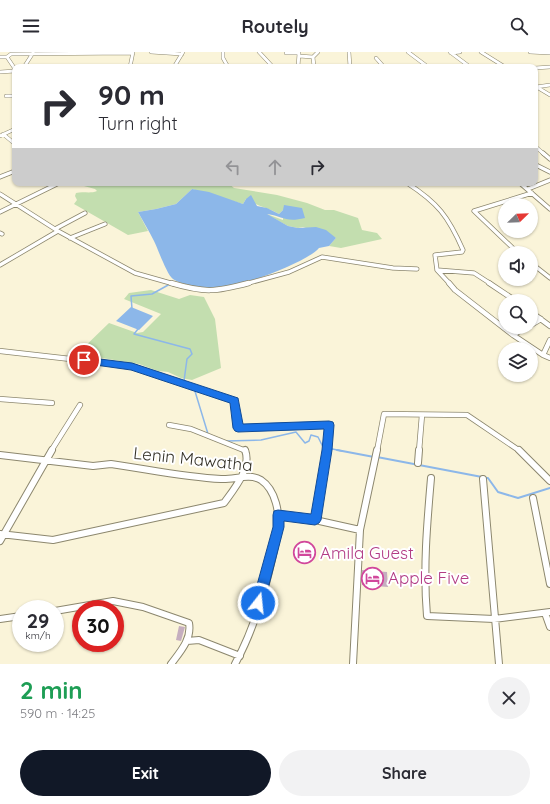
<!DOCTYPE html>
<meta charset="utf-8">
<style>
:root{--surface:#fff;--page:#f2f2f3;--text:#2b2b33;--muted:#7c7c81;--accent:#111827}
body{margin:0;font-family:Quicksand,sans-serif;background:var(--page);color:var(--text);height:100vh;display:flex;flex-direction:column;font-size:15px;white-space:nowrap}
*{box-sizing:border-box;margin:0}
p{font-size:13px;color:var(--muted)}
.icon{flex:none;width:22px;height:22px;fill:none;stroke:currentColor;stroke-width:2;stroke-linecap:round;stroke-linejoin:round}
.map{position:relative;height:612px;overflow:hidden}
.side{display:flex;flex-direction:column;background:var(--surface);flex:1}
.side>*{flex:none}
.top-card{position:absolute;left:12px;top:12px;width:526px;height:122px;border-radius:8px;box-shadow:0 1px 3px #0004;background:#fff;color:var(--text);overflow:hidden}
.needle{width:26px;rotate:67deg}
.buttons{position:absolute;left:498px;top:146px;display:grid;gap:8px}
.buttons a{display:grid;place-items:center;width:40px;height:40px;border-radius:50%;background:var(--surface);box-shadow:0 1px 3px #0004;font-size:20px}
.speed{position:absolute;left:12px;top:548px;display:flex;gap:8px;font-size:20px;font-weight:700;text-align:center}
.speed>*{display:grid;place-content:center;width:52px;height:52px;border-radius:50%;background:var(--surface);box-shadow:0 1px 3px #0004;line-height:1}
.speed small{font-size:10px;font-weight:400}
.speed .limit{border:6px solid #d22;background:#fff;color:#111}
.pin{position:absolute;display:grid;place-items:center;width:34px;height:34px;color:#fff;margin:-17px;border:2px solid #fff;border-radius:50%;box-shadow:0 1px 4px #0007}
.me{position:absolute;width:44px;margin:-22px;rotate:16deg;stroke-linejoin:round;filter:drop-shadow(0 0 3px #0008)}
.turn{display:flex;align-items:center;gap:14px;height:84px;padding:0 20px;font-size:18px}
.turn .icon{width:52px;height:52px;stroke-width:2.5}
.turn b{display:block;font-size:28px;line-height:34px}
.lanes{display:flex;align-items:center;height:38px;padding:0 20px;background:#0003;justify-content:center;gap:20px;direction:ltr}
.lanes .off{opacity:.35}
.round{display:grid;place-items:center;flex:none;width:42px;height:42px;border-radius:21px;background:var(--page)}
.head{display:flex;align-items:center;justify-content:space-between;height:68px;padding:0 20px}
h1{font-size:24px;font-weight:800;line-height:30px;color:#1e9e55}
.action{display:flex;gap:8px;margin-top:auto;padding:8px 20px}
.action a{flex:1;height:46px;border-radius:24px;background:var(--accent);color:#fff;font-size:16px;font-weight:800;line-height:46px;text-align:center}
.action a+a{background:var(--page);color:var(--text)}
header{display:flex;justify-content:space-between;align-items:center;height:52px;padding:0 20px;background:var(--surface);font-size:18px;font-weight:800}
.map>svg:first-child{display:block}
.green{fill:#c3deaf}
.water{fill:#8cb7e9}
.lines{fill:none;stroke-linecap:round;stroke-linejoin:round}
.stream-far1{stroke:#8cb7e9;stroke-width:1.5}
.stream{stroke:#8cb7e9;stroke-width:2}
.building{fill:#c5aebf}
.minor-far3-casing{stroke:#8c876e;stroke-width:4}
.minor-far2-casing{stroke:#8c876e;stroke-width:5}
.minor-far1-casing{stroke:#8c876e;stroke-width:6}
.minor-casing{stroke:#8c876e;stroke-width:8}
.minor-far3{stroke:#fff;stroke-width:3}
.minor-far2{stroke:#fff;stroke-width:3.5}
.minor-far1{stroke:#fff;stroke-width:4.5}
.minor{stroke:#fff;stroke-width:6}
.route{fill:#1a73e8;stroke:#114b97}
.labels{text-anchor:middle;stroke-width:4;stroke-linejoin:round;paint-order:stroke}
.near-street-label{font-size:17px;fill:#353228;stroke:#fff}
.near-hotel-label{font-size:17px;fill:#b23c85;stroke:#fff;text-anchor:start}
</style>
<header><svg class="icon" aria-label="menu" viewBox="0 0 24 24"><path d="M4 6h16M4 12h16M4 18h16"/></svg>Routely<svg class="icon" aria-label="search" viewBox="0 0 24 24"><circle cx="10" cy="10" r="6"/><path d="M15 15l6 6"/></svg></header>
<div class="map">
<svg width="550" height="612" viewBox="0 0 550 612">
<rect width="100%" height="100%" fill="#faf4d9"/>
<!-- green -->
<path class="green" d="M83,131h145l6,5 43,7 30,8 18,7h9l24,8 4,12 15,3 5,6 -41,9 -12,-2 7,-8 -33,-11 -5,1 -10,-2 -24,-13 19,7v-10l-4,4c-11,-6 -22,-8 -33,-15l-3,5 -51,-15 -16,15 -20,5 -18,3 10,19 -20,4 -54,-31 3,-4 -2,-4 1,-3c7,-2 14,1 21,-2l-2,-2 -11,-3z
M151,238l28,9 11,-4 14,2 11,22 6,49 -29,12 -11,-2 -13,-6 -10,-1 -19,-7 -62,-10 32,-31 28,10 6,-1 18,-18 -37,-15 5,-6z"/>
<!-- water -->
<path class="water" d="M192,137l17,3 34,12 3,-5 5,-4 6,11 10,2 12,6 4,-4 1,-5 18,3 3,10c-20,5 -22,-2 -38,-4l21,12 10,2 18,-1 10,3 10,8 -7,8 -10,2c-13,15 -78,38 -99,41 -10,1 -39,-4 -47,-10 -6,-4 -15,-30 -19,-38 -5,-10 -11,-20 -16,-29l18,-3 20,-5z
M131,255l22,9 -14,14 -23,-9z"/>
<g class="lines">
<!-- stream-far1 -->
<path class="stream-far1" d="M132,257l-1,-13 21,-2 18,-10
M138,277l-4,5 56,15 2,5 -5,5 -3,22 9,4
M194,336l14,46
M226,389l35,-1 35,-8 9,11 4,-2 2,-6 7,2 5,10 19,4"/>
<!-- stream -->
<path class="stream" d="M337,398l37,7
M377,405l105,20
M486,426h2l10,14 20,6 32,-10"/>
</g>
<!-- building -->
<path class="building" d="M362,518l25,2 1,15 -26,-2z
M179,574l6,1 -4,14 -5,-1z"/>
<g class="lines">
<defs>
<path id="minor-far3" d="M151,0l31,2
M223,0v6l5,9
M259,0l14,15
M349,0l1,15
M408,0l20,15
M450,0l20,15
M481,0l24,15
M530,0l20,1
M286,1h13l-1,14
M451,1l9,-1
M299,4l14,1
M0,5h7
M376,6l8,9
M24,15l9,-14
M130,15l3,-15
M174,15l9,-15
M314,15l-1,-10 5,-5
M535,16l15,-1
M15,17l-8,-12 4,-3 122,-1
M0,20l15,-1
M535,34l15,9
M536,35l14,-2
M6,44h9
M3,82l12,10
M0,84l15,-7
M537,96l7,6"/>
<path id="minor-far2" d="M543,101l7,6
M536,113l14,7
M0,125l15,-6
M407,131c31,20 41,33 56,67l-1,2 -27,3 2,15 37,3 17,11
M520,131l30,26
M528,137l22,-9
M0,142l58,37 77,42 39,11
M0,160l59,-29
M55,177l30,-16
M0,181l2,1
M70,186l35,-14
M518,201l-44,-42 58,-18
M531,211l19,15
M0,213l58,-34
M437,218l13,14
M245,232l44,-12 33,-15 71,11 24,1"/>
<path id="minor-far1" d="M171,231c34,10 44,9 78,0
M449,231l6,7 58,45
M489,231l27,18
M531,260l19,14
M531,273l10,-6
M526,275l-13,8 30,20
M550,288l-7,15 7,3
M0,299l132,15 102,35 4,27 91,-3 -2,26
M0,347l52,4
M169,373l22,4 55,22
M51,399l29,-46
M377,399l7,-37 83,1 53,36
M419,399l3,-36"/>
<path id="minor" d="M519,398l31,31
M0,403l93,11 18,-2c36,5 73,13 110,15 13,1 28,-6 40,1 15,10 19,34 17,51 -8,42 -22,95 -43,133
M418,411l1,-13
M431,426c-4,46 -8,91 -4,138l67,3 56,-7
M483,427l16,185
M533,446l17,86
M278,463l37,5 45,10
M315,468l12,-70
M0,482l53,6 171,-37c10,-14 28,-35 21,-53
M0,489l52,-91
M55,559l58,-10 30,6 46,16c3,16 -9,29 -18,41
M545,561l5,14
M0,567l21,-3
M187,589l12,-1 41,16
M353,612l7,-134 17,-80"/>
</defs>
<!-- minor-far3 casing -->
<use href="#minor-far3" class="minor-far3-casing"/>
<!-- minor-far2 casing -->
<use href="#minor-far2" class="minor-far2-casing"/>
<!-- minor-far1 casing -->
<use href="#minor-far1" class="minor-far1-casing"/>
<!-- minor casing -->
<use href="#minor" class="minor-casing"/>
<!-- minor-far3 -->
<use href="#minor-far3" class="minor-far3"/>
<!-- minor-far2 -->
<use href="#minor-far2" class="minor-far2"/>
<!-- minor-far1 -->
<use href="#minor-far1" class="minor-far1"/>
<!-- minor -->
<use href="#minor" class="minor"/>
</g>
<!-- route -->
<path class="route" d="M84,305l48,6 106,35 5,26 86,-3 4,1 1,3 -2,25 -11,70 -2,3 -4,2 -31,-4v6l-21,81 -5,1 -4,-1 -2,-5 21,-76v-12l1,-4 4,-1 33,4 11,-64 2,-21 -86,3 -3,-1 -2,-3 -3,-25 -99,-33 -50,-7 -1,-3 1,-2z"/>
<!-- icons -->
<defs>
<symbol id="hotel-ring" viewBox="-11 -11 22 22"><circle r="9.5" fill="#fff" stroke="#d1479c" stroke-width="1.5"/><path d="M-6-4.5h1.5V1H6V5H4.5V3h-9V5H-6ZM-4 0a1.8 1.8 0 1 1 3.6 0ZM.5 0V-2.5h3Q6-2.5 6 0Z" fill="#d1479c"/></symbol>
</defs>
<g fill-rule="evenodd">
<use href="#hotel-ring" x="292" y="488" width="25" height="25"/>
<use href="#hotel-ring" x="360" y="514" width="25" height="25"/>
</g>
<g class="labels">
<!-- near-street labels -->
<g class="near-street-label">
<text transform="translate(193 407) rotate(6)" y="6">Lenin Mawatha</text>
</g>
<!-- near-hotel labels -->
<g class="near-hotel-label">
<text x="320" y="507">Amila Guest</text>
<text x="388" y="532">Apple Five</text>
</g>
</g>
</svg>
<div class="buttons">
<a><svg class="needle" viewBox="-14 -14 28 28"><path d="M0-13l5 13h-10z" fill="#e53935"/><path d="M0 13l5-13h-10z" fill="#7c7c81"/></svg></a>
<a><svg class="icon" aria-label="sound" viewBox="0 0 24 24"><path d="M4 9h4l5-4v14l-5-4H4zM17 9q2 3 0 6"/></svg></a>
<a><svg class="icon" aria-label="search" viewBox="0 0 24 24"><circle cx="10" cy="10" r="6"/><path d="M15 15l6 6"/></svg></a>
<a><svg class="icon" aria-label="layers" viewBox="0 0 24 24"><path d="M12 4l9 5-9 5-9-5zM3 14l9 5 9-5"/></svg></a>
</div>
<div class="speed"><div>29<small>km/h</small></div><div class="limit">30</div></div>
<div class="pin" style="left:84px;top:308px;background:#d93025"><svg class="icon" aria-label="arrive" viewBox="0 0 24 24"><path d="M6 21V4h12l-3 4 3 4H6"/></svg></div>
<svg class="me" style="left:258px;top:551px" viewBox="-20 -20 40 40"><circle r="17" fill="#1a73e8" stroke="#fff" stroke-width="3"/><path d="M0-11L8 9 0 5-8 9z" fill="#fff"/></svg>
<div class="top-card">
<div class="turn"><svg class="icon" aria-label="right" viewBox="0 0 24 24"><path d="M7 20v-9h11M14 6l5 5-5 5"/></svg><div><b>90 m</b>Turn right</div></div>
<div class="lanes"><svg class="icon off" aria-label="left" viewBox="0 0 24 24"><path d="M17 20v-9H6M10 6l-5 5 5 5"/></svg><svg class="icon off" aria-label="ahead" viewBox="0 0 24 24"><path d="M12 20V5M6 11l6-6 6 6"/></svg><svg class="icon" aria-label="right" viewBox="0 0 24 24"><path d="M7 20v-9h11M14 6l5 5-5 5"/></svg></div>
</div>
</div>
<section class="side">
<div class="head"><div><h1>2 min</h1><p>590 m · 14:25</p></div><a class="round"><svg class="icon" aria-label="close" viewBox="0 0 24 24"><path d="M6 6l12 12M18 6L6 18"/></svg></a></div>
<div class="action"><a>Exit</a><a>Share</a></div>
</section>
